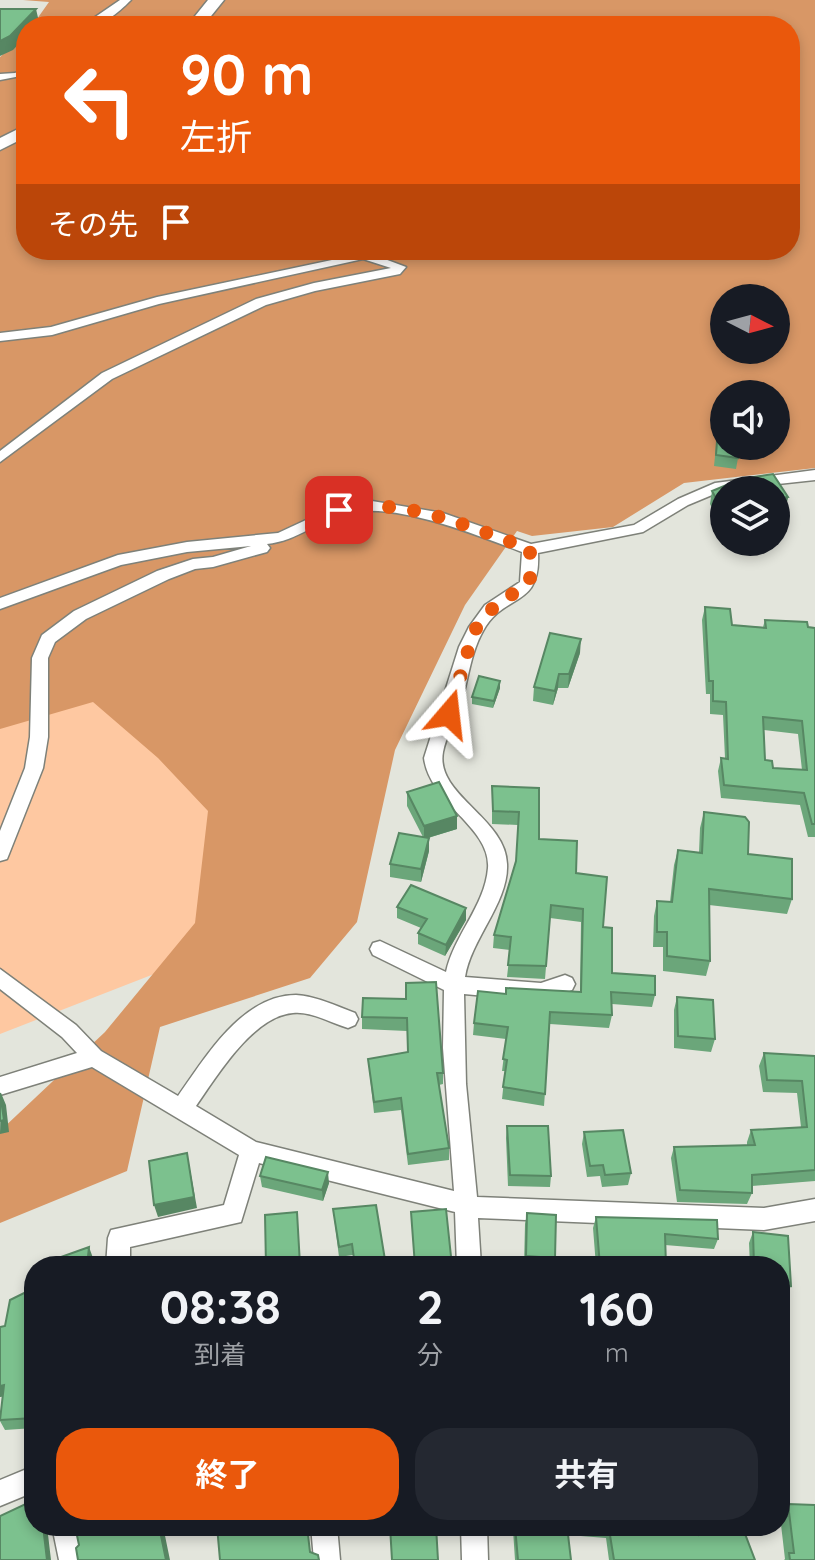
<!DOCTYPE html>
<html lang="ja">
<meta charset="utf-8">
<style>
:root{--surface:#171b24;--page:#242831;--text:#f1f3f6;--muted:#9ea1a6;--accent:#ea580c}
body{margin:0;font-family:Quicksand,"Noto Sans JP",sans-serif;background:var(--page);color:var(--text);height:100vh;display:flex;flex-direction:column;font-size:30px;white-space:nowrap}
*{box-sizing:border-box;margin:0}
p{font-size:26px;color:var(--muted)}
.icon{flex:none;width:44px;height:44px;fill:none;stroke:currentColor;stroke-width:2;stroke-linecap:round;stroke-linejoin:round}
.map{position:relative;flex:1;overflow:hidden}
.details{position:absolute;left:24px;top:1256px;width:766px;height:280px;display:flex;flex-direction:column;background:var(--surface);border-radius:32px;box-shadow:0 4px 12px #0003}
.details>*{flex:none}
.guide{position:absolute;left:16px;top:16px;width:784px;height:244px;border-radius:32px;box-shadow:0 4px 12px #0003;background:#ea580c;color:#fff;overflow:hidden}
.needle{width:52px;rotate:96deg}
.controls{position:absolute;left:710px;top:284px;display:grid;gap:16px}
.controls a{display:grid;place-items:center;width:80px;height:80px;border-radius:50%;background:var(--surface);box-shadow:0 4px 12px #0003;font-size:40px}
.pin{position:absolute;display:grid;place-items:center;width:68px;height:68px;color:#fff;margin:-34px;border-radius:16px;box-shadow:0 4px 12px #0006}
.me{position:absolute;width:88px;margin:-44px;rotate:17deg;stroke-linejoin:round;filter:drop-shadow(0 0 6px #0008)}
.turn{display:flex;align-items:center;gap:28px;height:168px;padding:0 32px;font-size:36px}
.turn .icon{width:104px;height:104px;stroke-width:2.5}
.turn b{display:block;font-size:56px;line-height:68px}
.then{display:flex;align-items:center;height:76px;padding:0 32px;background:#0003;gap:16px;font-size:30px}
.eta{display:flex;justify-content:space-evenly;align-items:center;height:136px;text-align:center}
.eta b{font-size:48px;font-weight:700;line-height:56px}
.primary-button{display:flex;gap:16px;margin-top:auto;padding:16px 32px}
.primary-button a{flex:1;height:92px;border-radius:32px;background:var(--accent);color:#fff;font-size:32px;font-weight:700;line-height:92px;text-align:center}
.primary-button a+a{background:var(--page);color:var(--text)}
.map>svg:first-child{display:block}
.green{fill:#fec8a1}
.forest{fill:#d89766;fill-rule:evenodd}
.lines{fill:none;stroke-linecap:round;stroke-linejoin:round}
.street-casing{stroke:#7e8179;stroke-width:3}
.primary-casing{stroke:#7e8179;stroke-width:3}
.street{fill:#fff;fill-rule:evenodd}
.primary{fill:#fff;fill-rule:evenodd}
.wall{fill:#6ba67a;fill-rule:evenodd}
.shaded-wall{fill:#578763}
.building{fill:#7cc18e;stroke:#578763;stroke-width:2;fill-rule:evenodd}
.route{stroke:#ea580c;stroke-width:14;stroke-dasharray:0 25.2}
</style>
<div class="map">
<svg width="815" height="1560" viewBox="0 0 815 1560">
<rect width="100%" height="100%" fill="#e3e5dc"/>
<!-- green -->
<path class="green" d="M99,675l128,118 -19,160 -208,81v-358z"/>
<!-- forest -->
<path class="forest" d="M23,0h792v468l-131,15 -71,44 -81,9 -15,-5 -52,74 -70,145 -38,172 -47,56 -150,49 -33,144 -127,52v-92l105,-99 90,-109 13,-112 -50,-53 -65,-56 -93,27v-672l26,-24v217h764v-224h-758l17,-24zM724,298h52v52h-52zM724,394h52v52h-52z"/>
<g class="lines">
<defs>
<path id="street" d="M120,0h11c-14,14 -28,26 -49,26z
M26,68v7l-26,5v-6l15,-1z
M364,250h14l-4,5 32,12 -6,7 -85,17 -49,14 -154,74 -112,83v-11l102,-78 154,-74 58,-16 77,-15 -28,-9 -204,45 -107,31 -52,6v-8l51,-6 106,-30 189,-40z
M815,470v10l-91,10 -36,15 -45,27 -105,21c3,56 -34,39 -55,78 -13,23 -15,51 -23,76 -5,15 -14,29 -17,45 -8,43 63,66 64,112 2,38 -36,75 -42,113l76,6 24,-8 7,3 3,6 -3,6 -31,11 -77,-7 2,90 11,113 287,11 51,-9v22l-51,9 -286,-12 3,48h-24l-2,-54 -196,-49 -18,59 -111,25v19h-24l2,-28 3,-8 113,-25 15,-50 -147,-88 -92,28v-18l77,-24 -15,-16 -62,-48v-20l76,56 25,26 77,45c27,-38 64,-101 118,-101 19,1 41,11 59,18l3,6 -3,6 -7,3c-17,-5 -37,-17 -55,-15 -40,3 -76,63 -97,93l60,36 198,49 -11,-143 1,-58 -71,-35 -3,-6 3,-6 7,-2 66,31c8,-37 39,-66 42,-104 3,-41 -58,-64 -64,-110l35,-111 10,-20 16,-22 35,-23 2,-30c-46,-17 -125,-50 -174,-39 -29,7 -51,28 -81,31l3,4 -3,4 -54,15 -18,2 -26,10 -83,40 -31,23 -7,16v79l-5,31 -34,86 -2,5 -7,2v-30l25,-63 5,-31 2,-79 10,-23 32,-24 83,-40 36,-12 20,-2 38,-11 -64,6 -66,13 -121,44v-11l118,-43 69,-13 91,-9 56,-26 20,-5 18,-1 71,12 88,31 103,-19 44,-26 37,-16z
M34,1466v26l-34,14v-26z
M52,1526h26l7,34h-26z
M311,1526h26l3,34h-26z
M461,1526h26l1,34h-26z"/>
<path id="primary" d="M208,0h16l-21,26h-16z
M26,125v12l-26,13v-12z"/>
</defs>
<!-- street casing -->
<use href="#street" class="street-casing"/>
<!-- primary casing -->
<use href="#primary" class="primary-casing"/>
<!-- street -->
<use href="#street" class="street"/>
<!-- primary -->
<use href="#primary" class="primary"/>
</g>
<!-- wall -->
<path class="wall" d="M718,427l20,31 -2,11 -22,-3z
M773,474l15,23 -3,14 -9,1v-22h-52v30h-6l-8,-16 2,-13 29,-12z
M705,607l27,18 31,2 2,-7 50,8v209h-7l-8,-32 -79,-7 -3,-27 3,-13h4l-2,-43 -13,-1v-20h-4l-4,-74zM764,730l34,4 4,36 -29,-2 -8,-8z
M580,653l-12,35h-10l-5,17 -20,-4 1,-14z
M500,681v7l-7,20 -21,-4v-7z
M492,786l47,2v51l37,34 27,54 9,46 43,22 -3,12 -40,-3v11l-3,13 -59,-4 -6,82 -42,-7 3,-28h-3l4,-32 -33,-4 1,-12 32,-29 74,-2 1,-70 -31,-4 -5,61 -38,-2 3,-27 -17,-2 1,-13 22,-72 2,-38 -26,-1z
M407,792l50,24v13l-29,9 1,13 -8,31 -31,-5v-13l33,-27 -16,-31z
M704,812l44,42 44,45 -5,15 -78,-9 1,56 -4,15 -43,-5v-24h-10l1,-31 3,-15 13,1 4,-37 4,-15 21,3 1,-25z
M397,907l69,13 -21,36 -27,-12v-11l3,-5 -24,-10z
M677,997l38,42 -4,13 -37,-4v-38z
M406,999l37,74v11l-4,1 10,63v12l-41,5 -7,-55 -27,3 -6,-54 40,-7 -1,-21 -45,-2v-12z
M764,1053l51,3v125l-63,5v7l-5,11 -70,-2 -6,-44 3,-11 73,-2v-3l4,-12 50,-3 -4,-34 -34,-1 -4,-26z
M507,1126l44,50 -1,11 -42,-1 -2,-48z
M584,1132l47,41 -3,12 -26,2 -2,-11 -13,1 -5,-33z
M260,1176l69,7 -6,18 -61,-14z
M333,1209l53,57h-31l-2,-11 -14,2z
M527,1213l28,45 -1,8h-30l1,-42z
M596,1217l122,22 -4,10 -49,-4 1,21h-70l-3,-38z
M753,1232l35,4 3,50 -5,10h-3l3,69 -5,9 -1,-108h-30l-1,-23z
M34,1288v140l-29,2 -5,-9 3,-25 -3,1v-70l5,-1z
M788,1504l27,56h-31l1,-1 -5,-43z
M357,1526h83v8l-82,-1z
M490,1526h209v9l56,25h-146l-3,-22 -38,-3 2,25h-55l-2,-30 -23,-1z"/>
<!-- shaded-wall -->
<path class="shaded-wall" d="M36,9l3,13 -4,4h-9v10l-13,14 -13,6v-15z
M788,497l-3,14 -9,1v-13z
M724,506v14h-6l3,-13z
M581,639l-1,14 -12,35 1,-14z
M559,674l-1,14 -5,17 2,-14z
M500,681v7l-7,20 1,-7z
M457,816v13l-33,10v-13z
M429,838v13l-8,31v-13z
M466,908v12l-21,36 1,-11z
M1,1093l5,12 3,27 -9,2z
M187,1153l10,55 -39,9 -4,-12z
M328,1172l1,11 -6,18 -1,-11z
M89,1247l4,11v8h-6z
M4,1385l6,10 -10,2v-11z
M43,1526h4l4,34h-4z
M159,1526h4l7,34h-4z"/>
<!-- building -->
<path class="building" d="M0,9h36l-26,27 -10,5z
M718,427l6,1v18h15l-1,12 -22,-3z
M773,474l15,23 -12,2v-9h-52v16l-3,1 -9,-16 29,-12z
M705,607l25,2 2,16 34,3 -1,-8 42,2 1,5 7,1v196h-3l-8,-31 -80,-8 -3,-27 7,1 -2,-57 -13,-1v-20h-4zM763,717l39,4 5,49 -34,-2 -1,-7 -7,-1z
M550,633l31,6 -12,35h-10l-4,17 -21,-4z
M479,676l21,5 -6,20 -22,-4z
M439,782l18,34 -33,10 -17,-34z
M492,786l47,2v51l38,2 -1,32 31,4 -4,50 9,1v45l43,3v19l-44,-3 1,23 -62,-3 -5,82 -42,-7 4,-27 -4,-1 5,-32 -34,-4 4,-32 28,3v-6l75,4 2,-83 -32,-4 -5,61 -38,-1 3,-28 -17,-2 22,-74 3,-49 -26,-1z
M704,812l41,5 4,5 -1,32 44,5v40l-83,-10 1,72 -43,-5v-24h-10v-31l15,1 6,-52 24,3z
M399,833l30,5 -8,31 -31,-5z
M411,885l55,23 -20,37 -28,-12 9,-14 -30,-12z
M436,982l7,91h-6l12,75 -41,6 -7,-56 -27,4 -6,-43 40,-7 -1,-34 -45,-1 1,-19 43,1v-16z
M677,997l36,3 2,39 -37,-3z
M764,1053l51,3v114l-63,5v18l-72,-3 -6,-43 81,-2 -4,-15 56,-3 -5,-46 -35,-1z
M0,1093l4,27 -4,1z
M507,1126h41l3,50 -41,-1z
M623,1130l8,43 -26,2 -2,-10 -13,1 -6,-34z
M187,1153l7,44 -40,8 -5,-44z
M266,1157l62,15 -6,18 -62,-14z
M376,1205l10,61h-31l-3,-22 -13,3 -6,-38z
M446,1209l6,57h-37l-4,-54z
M297,1212l3,53h6v1h-40l-1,-51z
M527,1213l29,2 -1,43 -29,-2z
M596,1217l121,3 1,19 -53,-5 1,32h-66z
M753,1232l35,4 3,50 -9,-1 4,80 -6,-1v-98h-26z
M89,1247l-2,19h-27l1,-9z
M34,1288v130l-34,2 4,-35 -4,1v-59l5,-1 5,-26z
M34,1500v26h9l4,34h-47v-44z
M788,1504l27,1v55h-25l-1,-7h5z
M75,1526h84l7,34h-88l-2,-12 3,-3z
M217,1526h90l3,26 8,3 1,5h-99z
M390,1526h46l2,34h-46z
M515,1526h52l4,34h-53z
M567,1526h132v9l30,-9h13l13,34h-141l-5,-31z"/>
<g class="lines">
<!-- route -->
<path class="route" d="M339,510c63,-15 132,18 191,39v29l-5,9 -28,16 -23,28 -25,83"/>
</g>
</svg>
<div class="controls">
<a><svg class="needle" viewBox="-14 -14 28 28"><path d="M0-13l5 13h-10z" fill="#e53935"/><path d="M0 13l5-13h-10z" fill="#9ea1a6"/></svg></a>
<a><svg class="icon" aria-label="sound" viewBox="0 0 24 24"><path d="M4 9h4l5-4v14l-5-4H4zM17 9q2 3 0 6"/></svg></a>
<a><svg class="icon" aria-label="layers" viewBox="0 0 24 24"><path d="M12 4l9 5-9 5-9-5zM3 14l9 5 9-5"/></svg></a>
</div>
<div class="pin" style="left:339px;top:510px;background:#d93025"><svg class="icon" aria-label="arrive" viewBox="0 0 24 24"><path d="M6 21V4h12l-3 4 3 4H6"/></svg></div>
<svg class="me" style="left:449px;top:714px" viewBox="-20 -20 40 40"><path d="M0-17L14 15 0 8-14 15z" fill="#ea580c" stroke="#fff" stroke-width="4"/></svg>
<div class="guide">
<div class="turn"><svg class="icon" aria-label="left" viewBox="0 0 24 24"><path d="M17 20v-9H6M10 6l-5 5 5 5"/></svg><div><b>90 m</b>左折</div></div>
<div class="then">その先<svg class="icon" aria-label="arrive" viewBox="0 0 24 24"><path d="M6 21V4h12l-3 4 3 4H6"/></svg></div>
</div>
<section class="details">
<div class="eta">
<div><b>08:38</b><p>到着</p></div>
<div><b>2</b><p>分</p></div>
<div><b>160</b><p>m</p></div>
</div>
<div class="primary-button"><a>終了</a><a>共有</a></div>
</section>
</div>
